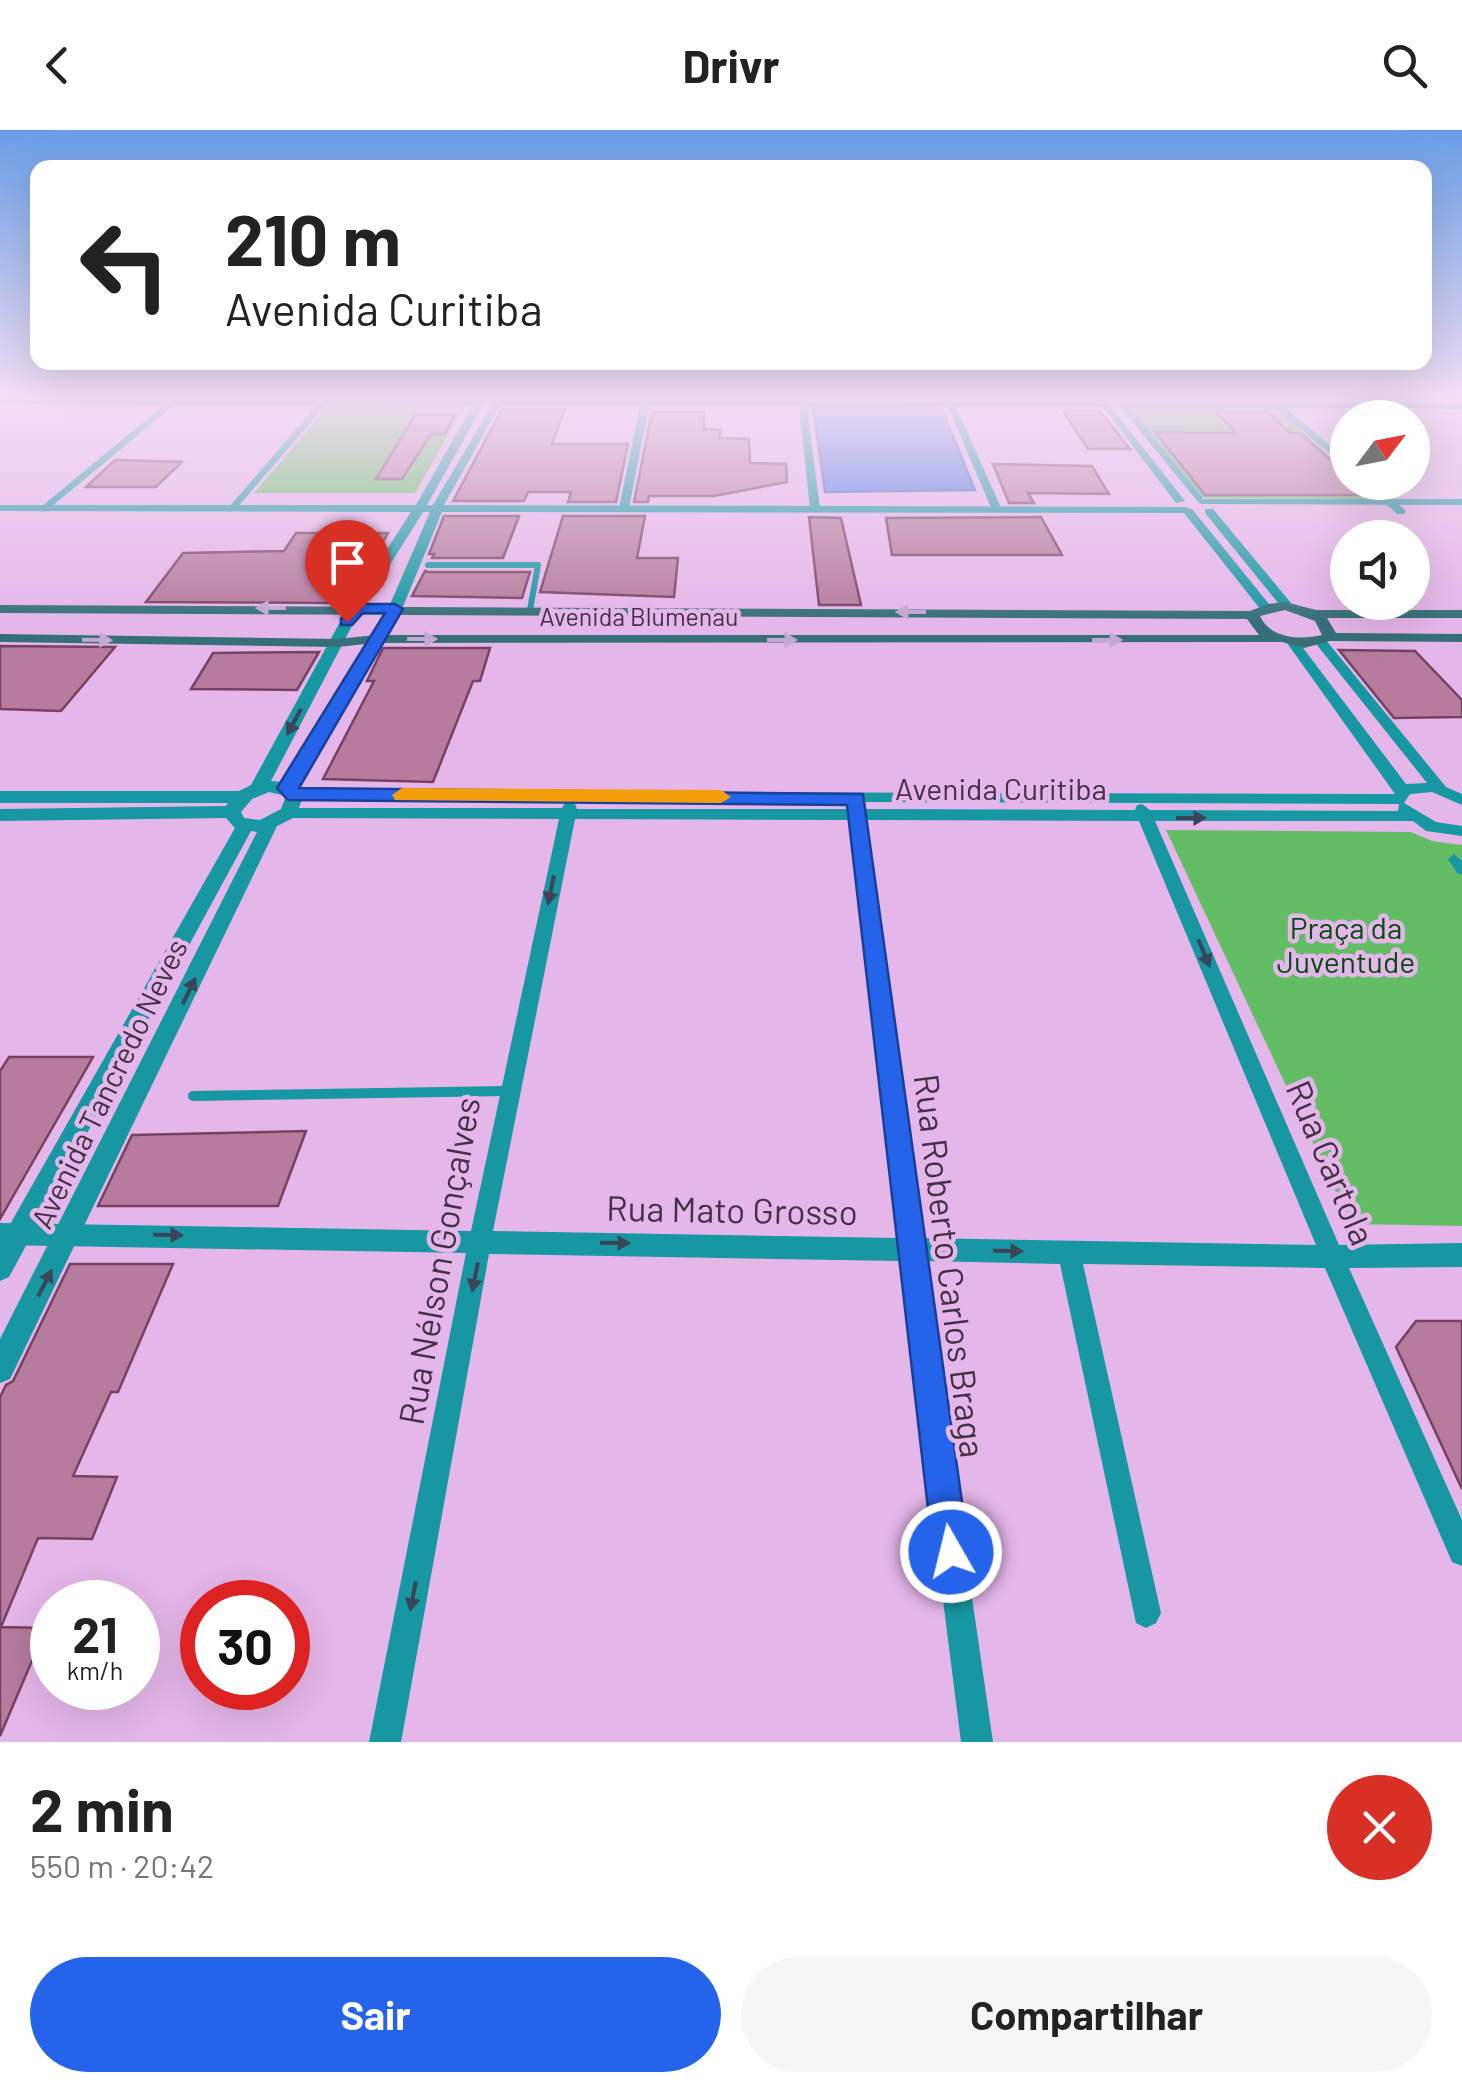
<!DOCTYPE html>
<html lang="pt">
<meta charset="utf-8">
<style>
:root{--surface:#fff;--page:#f6f6f6;--text:#222;--muted:#767676;--accent:#2563eb}
body{margin:0;font-family:Barlow,sans-serif;background:var(--page);color:var(--text);height:100vh;display:flex;flex-direction:column;font-size:38px;white-space:nowrap}
*{box-sizing:border-box;margin:0}
p{font-size:32px;color:var(--muted)}
.icon{flex:none;width:55px;height:55px;fill:none;stroke:currentColor;stroke-width:2;stroke-linecap:round;stroke-linejoin:round}
.map{position:relative;height:1612px;overflow:hidden}
.details{display:flex;flex-direction:column;background:var(--surface);flex:1}
.details>*{flex:none}
.hud{position:absolute;left:30px;top:30px;width:1402px;height:210px;border-radius:20px;box-shadow:0 10px 40px #0002;background:#fff;color:var(--text);overflow:hidden}
.needle{width:65px;rotate:58deg}
.controls{position:absolute;left:1330px;top:270px;display:grid;gap:20px}
.controls a{display:grid;place-items:center;width:100px;height:100px;border-radius:50%;background:var(--surface);box-shadow:0 10px 40px #0002;font-size:50px}
.speed{position:absolute;left:30px;top:1450px;display:flex;gap:20px;font-size:50px;font-weight:700;text-align:center}
.speed>*{display:grid;place-content:center;width:130px;height:130px;border-radius:50%;background:var(--surface);box-shadow:0 10px 40px #0002;line-height:1}
.speed small{font-size:25px;font-weight:400}
.speed .limit{border:15px solid #d22;background:#fff;color:#111}
.pin{position:absolute;display:grid;place-items:center;width:85px;height:85px;color:#fff;margin:-102px -42px;border-radius:50% 50% 50% 0;rotate:-45deg;box-shadow:0 0 10px #0007}
.pin .icon{rotate:45deg}
.me{position:absolute;width:110px;margin:-55px;rotate:352deg;stroke-linejoin:round;filter:drop-shadow(0 0 8px #0008)}
.turn{display:flex;align-items:center;gap:35px;height:210px;padding:0 30px;font-size:45px}
.turn .icon{width:130px;height:130px;stroke-width:2.5}
.turn b{display:block;font-size:70px;line-height:85px}
.round{display:grid;place-items:center;flex:none;width:105px;height:105px;border-radius:52px;background:var(--page)}
.summary{display:flex;align-items:center;justify-content:space-between;height:170px;padding:0 30px}
h1{font-size:60px;font-weight:700;line-height:75px}
.cta{display:flex;gap:20px;margin-top:auto;padding:20px 30px}
.cta a{flex:1;height:115px;border-radius:60px;background:var(--accent);color:#fff;font-size:40px;font-weight:700;line-height:115px;text-align:center}
.cta a+a{background:var(--page);color:var(--text)}
header{display:flex;justify-content:space-between;align-items:center;height:130px;padding:0 30px;background:var(--surface);font-size:45px;font-weight:700}
.map>svg:first-child{display:block}
.green{fill:#63bd64}
.water{fill:#4c7ae3;stroke:#4964b4;stroke-width:2.5}
.building{fill:#b67b9d;stroke:#774262;stroke-width:2.5}
.lines{fill:none;stroke-linecap:round;stroke-linejoin:round}
.service-far1{stroke:#1697a2;stroke-width:6}
.service{stroke:#1697a2;stroke-width:10}
.pedestrian{fill:#1697a2;fill-rule:evenodd}
.minor{fill:#1697a2;fill-rule:evenodd}
.tertiary{fill:#1697a2;fill-rule:evenodd}
.secondary{fill:#367076;fill-rule:evenodd}
.oneway{fill:#c2a8d2}
.oneway2{fill:#3a4558}
.route{fill:#2563eb;stroke:#184099;stroke-width:2.5}
.slow{fill:#f59e0b}
.labels{text-anchor:middle;stroke-width:9;stroke-linejoin:round;paint-order:stroke}
.far-street-label{font-size:25px;fill:#433145;stroke:#e5b6e9}
.street-label{font-size:30px;fill:#433145;stroke:#e5b6e9}
.park-label{font-size:30px;fill:#024e0c;stroke:#e5b6e9}
.near-street-label{font-size:35px;fill:#433145;stroke:#e5b6e9}
</style>
<header><svg class="icon" aria-label="back" viewBox="0 0 24 24"><path d="M15 5l-7 7 7 7"/></svg>Drivr<svg class="icon" aria-label="search" viewBox="0 0 24 24"><circle cx="10" cy="10" r="6"/><path d="M15 15l6 6"/></svg></header>
<div class="map">
<svg width="1462" height="1612" viewBox="0 0 1462 1612">
<rect width="100%" height="100%" fill="#e5b6e9"/>
<!-- green -->
<path class="green" d="M329,275l136,1 -50,87h-161z
M1129,276l148,2 70,64 1,10 12,1 18,16 -176,-1z
M1166,700l245,2 21,9 30,4v381l-111,-2z"/>
<!-- water -->
<path class="water" d="M813,277l129,2 33,81 -150,2z"/>
<!-- building -->
<path class="building" d="M502,279h63l-13,35h76l-12,58h-48l3,-10h-43l-4,9h-71z
M1063,281h37l30,38h-42z
M652,282h52v17l17,1 -2,8 30,1 1,24 36,1 1,18 -73,14h-65l-1,6h-14z
M1216,282h52l22,21h10l32,28 16,13v8h8l14,13h-165l-50,-63 81,1z
M415,285h40l-10,19h-14l-29,45h-26z
M115,330l67,2 -26,25h-70z
M993,334l99,2 17,28 -81,-1 6,10h-25z
M444,386h75l-16,42h-71l2,-4h-5z
M563,386h82l-8,42h41l-4,39 -134,-5z
M809,387l32,1 20,87h-42z
M1041,387l21,38h-170l-6,-37z
M296,403h92l-40,70 -202,-1 37,-49 101,-2z
M425,441l3,1h102l-8,26 -110,-2z
M0,516l115,1 -54,64 -61,-2z
M383,518h107l-10,33h-7l-40,101 -110,-3 51,-98h-7z
M1339,520l76,1 47,49v17l-68,1z
M319,522l-22,38 -106,-1 22,-36z
M9,927h84l-93,162v-148z
M306,1001l-28,75h-180l34,-71z
M70,1134h103l-55,128h-7l-38,84 44,1 -25,62 -54,-1 -37,89 45,1 -46,108v-339l6,-12 7,-4z
M1416,1191h46v168l-66,-142z"/>
<g class="lines">
<!-- service-far1 -->
<path class="service-far1" d="M428,435h110l-8,45"/>
<!-- service -->
<path class="service" d="M193,966l314,-5"/>
<!-- pedestrian -->
<path class="pedestrian" d="M1454,724l8,7v14l-5,-2 -9,-14z"/>
<!-- minor -->
<path class="minor" d="M324,268h8l-1,2 148,1 4,2 -4,2h-153l-92,106 -5,-3 1,-2 87,-101h-143l-129,107 -5,-3 1,-2 123,-102 -164,-1v-4h322z
M642,268h8v3h148v-3h8l1,4h139l-2,-4h8l2,4h145l-3,-4h8l81,103 -9,2 -73,-96h-147l46,103 -5,3 -5,-3 -44,-103h-141l13,102 -5,3 -5,-3 -11,-103h-150l-20,102 -5,3 -5,-3 21,-102 -142,-1 -4,-2 4,-2h143z
M1121,270l5,3h336v6l-176,-1 62,53v8l-72,-61h-146l72,89v4l-4,1 -80,-98z
M1362,352h10l33,28v4h-8z
M1184,379h8l77,95v6h-8l-77,-97z
M1205,379h8l78,94v6h-8l-78,-96z
M1293,509l4,1 109,144 21,-1 -110,-138v-6h8l121,148 16,7v11l-30,-13 -22,2 -6,9 32,19 26,4v10l-36,-5 -13,-10h-258l184,424 123,-2v24l-113,1 113,252v46l-10,-4 -127,-294 -242,-4 78,349 -5,10 -10,5 -10,-5 -76,-359 -137,-3 70,481h-32l-61,-481 -411,-7 -88,488h-32l97,-489 -466,-8v-22l471,8 88,-412 -270,-1 -8,-5 8,-5h273l4,-7 -271,-1 -8,-5 3,-4 1105,3 -108,-151zM574,671l277,1 -1,7h-273zM863,672l536,2 -1,7 -248,-1 -8,-6 -5,1 -2,5 -270,-1zM575,689l276,1 46,418 -404,-7zM867,690l272,1 177,424 -396,-7z"/>
<!-- tertiary -->
<path class="tertiary" d="M477,268h10l-60,107h6l63,-107h8l-60,107 742,2 6,3 -6,3 -744,-1 -40,97 -106,178 8,8 -9,22 -18,9 -267,553 -10,4v-44l257,-507 -6,-1 -242,446 -9,4v-39l235,-414 -9,-10 -226,3v-12l226,-3 2,-3h-228v-12h239l12,-6 89,-163 71,-110 -411,-1v-6h416zM423,382h7l-42,97 -106,173 -11,-1 83,-159zM269,662l17,4 -5,13 -21,11 -16,-2 -3,-6 11,-13z
M1199,369h263v6l-259,-1 -4,-1z"/>
<!-- secondary -->
<path class="secondary" d="M1285,472l31,8h146v8h-135l9,15 126,1v8l-132,-1 -26,7 -22,-6 -906,1 -39,4 -337,-5v-8l337,5 39,-4h883l-12,-16 -1247,-6v-8l1250,6 18,-7zM1285,480l30,11 7,14c-21,5 -52,4 -62,-19z"/>
</g>
<!-- one-way arrows -->
<defs><path id="oneway-solid" d="M-6-.8H1V-3.2L6.5 0L1 3.2V.8H-6Z" transform="scale(2.5)"/></defs>
<g class="oneway">
<use href="#oneway-solid" transform="translate(271 478) rotate(180)"/>
<use href="#oneway-solid" transform="translate(911 482) rotate(-180)"/>
<use href="#oneway-solid" transform="translate(422 509)"/>
<use href="#oneway-solid" transform="translate(97 510) rotate(1)"/>
<use href="#oneway-solid" transform="translate(782 510)"/>
<use href="#oneway-solid" transform="translate(1107 510)"/>
</g>
<g class="oneway2">
<use href="#oneway-solid" transform="translate(294 592) rotate(118)"/>
<use href="#oneway-solid" transform="translate(1191 688)"/>
<use href="#oneway-solid" transform="translate(551 760) rotate(102)"/>
<use href="#oneway-solid" transform="translate(1204 823) rotate(67)"/>
<use href="#oneway-solid" transform="translate(189 861) rotate(-64)"/>
<use href="#oneway-solid" transform="translate(168 1105) rotate(1)"/>
<use href="#oneway-solid" transform="translate(615 1113) rotate(1)"/>
<use href="#oneway-solid" transform="translate(1008 1121) rotate(1)"/>
<use href="#oneway-solid" transform="translate(475 1147) rotate(101)"/>
<use href="#oneway-solid" transform="translate(45 1153) rotate(-63)"/>
<use href="#oneway-solid" transform="translate(413 1466) rotate(101)"/>
</g>
<!-- sky -->
<linearGradient id="sky" x2="0" y2="1"><stop stop-color="#699de6"/><stop offset="0.54" stop-color="#f3def5"/><stop offset="1" stop-color="#f3def5" stop-opacity="0"/></linearGradient>
<rect width="1462" height="493" fill="url(#sky)"/>
<!-- route -->
<path class="route" d="M359,474h36l8,5 -104,179 564,6 106,758 -5,13 -13,6 -13,-6 -5,-13 -86,-747 -559,-5 -11,-12 108,-175h-22l-11,12h-11v-7z"/>
<!-- slow -->
<path class="slow" d="M402,658l319,2 10,7 -10,6 -326,-3 -3,-5z"/>
<g class="labels">
<!-- far-street labels -->
<g class="far-street-label">
<text x="639" y="496">Avenida Blumenau</text>
</g>
<!-- street labels -->
<g class="street-label">
<text x="1001" y="670">Avenida Curitiba</text>
<text transform="translate(110 954) rotate(-64)" y="10">Avenida Tancredo Neves</text>
</g>
<!-- park labels -->
<g class="park-label">
<text x="1346" y="809">Praça da<tspan x="1346" dy="34">Juventude</tspan></text>
</g>
<!-- near-street labels -->
<g class="near-street-label">
<text transform="translate(1330 1033) rotate(67)" y="12">Rua Cartola</text>
<text transform="translate(732 1081) rotate(1)" y="12">Rua Mato Grosso</text>
<text transform="translate(440 1131) rotate(-80)" y="12">Rua Nélson Gonçalves</text>
<text transform="translate(949 1136) rotate(83)" y="12">Rua Roberto Carlos Braga</text>
</g>
</g>
</svg>
<div class="controls">
<a><svg class="needle" viewBox="-14 -14 28 28"><path d="M0-13l5 13h-10z" fill="#e53935"/><path d="M0 13l5-13h-10z" fill="#767676"/></svg></a>
<a><svg class="icon" aria-label="sound" viewBox="0 0 24 24"><path d="M4 9h4l5-4v14l-5-4H4zM17 9q2 3 0 6"/></svg></a>
</div>
<div class="speed"><div>21<small>km/h</small></div><div class="limit">30</div></div>
<div class="pin" style="left:347px;top:492px;background:#d93025"><svg class="icon" aria-label="arrive" viewBox="0 0 24 24"><path d="M6 21V4h12l-3 4 3 4H6"/></svg></div>
<svg class="me" style="left:951px;top:1422px" viewBox="-20 -20 40 40"><circle r="17" fill="#2563eb" stroke="#fff" stroke-width="3"/><path d="M0-11L8 9 0 5-8 9z" fill="#fff"/></svg>
<div class="hud">
<div class="turn"><svg class="icon" aria-label="left" viewBox="0 0 24 24"><path d="M17 20v-9H6M10 6l-5 5 5 5"/></svg><div><b>210 m</b>Avenida Curitiba</div></div>
</div>
</div>
<section class="details">
<div class="summary"><div><h1>2 min</h1><p>550 m · 20:42</p></div><a class="round" style="background:#d93025;color:#fff"><svg class="icon" aria-label="close" viewBox="0 0 24 24"><path d="M6 6l12 12M18 6L6 18"/></svg></a></div>
<div class="cta"><a>Sair</a><a>Compartilhar</a></div>
</section>
